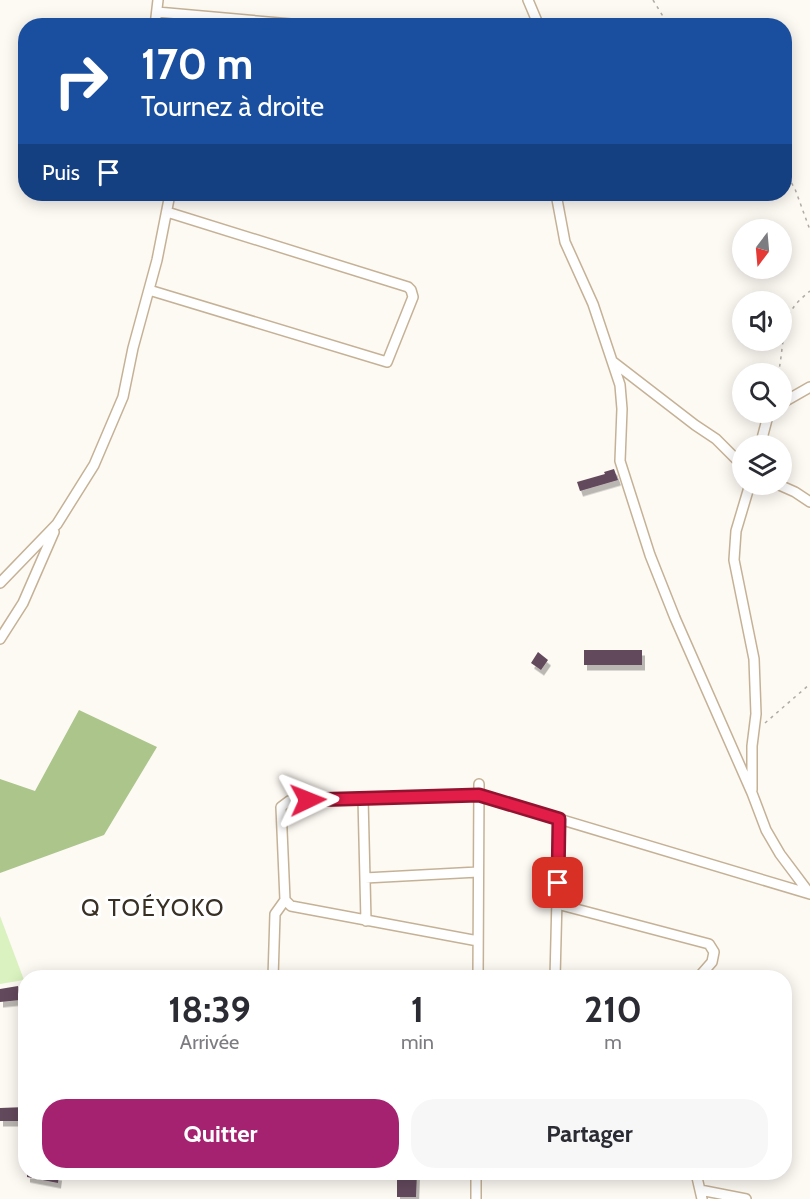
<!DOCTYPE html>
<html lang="fr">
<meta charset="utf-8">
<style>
:root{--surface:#fff;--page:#f7f7f7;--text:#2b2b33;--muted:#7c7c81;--accent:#a42270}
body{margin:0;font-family:Cabin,sans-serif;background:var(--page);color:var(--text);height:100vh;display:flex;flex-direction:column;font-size:22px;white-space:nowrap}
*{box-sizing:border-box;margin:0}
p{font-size:20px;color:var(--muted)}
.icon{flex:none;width:33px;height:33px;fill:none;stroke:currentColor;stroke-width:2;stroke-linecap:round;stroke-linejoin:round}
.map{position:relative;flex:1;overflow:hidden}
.panel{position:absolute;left:18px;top:970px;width:774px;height:210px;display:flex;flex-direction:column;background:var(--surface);border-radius:24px;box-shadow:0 3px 15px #0003}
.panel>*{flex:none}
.banner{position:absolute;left:18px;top:18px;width:774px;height:183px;border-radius:24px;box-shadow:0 3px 15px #0003;background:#1a4fa0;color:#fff;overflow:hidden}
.needle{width:39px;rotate:196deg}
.fabs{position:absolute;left:732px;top:219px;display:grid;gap:12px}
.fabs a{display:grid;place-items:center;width:60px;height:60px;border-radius:50%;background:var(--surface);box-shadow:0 3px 15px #0003;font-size:30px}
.pin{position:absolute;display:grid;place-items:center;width:51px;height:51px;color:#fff;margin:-26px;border-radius:12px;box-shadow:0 3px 9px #0006}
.me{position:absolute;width:66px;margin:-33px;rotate:88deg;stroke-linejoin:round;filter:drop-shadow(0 0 4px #0008)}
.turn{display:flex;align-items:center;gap:21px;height:126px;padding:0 24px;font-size:27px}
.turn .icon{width:78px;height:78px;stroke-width:2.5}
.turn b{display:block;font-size:42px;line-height:51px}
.then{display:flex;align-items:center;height:57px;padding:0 24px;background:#0003;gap:12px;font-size:22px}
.eta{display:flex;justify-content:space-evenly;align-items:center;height:102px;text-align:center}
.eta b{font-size:36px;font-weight:700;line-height:42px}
.cta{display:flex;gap:12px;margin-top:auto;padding:12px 24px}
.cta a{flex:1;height:69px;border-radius:24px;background:var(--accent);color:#fff;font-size:24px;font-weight:700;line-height:69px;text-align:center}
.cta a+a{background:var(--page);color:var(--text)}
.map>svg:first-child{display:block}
.green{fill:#daf2bf}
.forest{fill:#abc58b}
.building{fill:#634a5c;filter:url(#shadow)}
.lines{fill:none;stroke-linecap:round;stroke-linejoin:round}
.minor-casing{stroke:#c5b296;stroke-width:12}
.path{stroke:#b0aba3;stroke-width:1.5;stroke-dasharray:3 4.5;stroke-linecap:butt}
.minor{stroke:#fff;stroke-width:9}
.route-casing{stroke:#92132f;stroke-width:15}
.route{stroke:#e11d48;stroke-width:10}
.labels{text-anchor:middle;stroke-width:6;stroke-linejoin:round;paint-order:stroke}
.quarter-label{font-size:24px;letter-spacing:1.5px;fill:#383025;stroke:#fff}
</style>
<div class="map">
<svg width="810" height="1199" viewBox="0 0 810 1199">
<defs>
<filter id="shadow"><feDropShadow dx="3" dy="5.5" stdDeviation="0" flood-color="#0004"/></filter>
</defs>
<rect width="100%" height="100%" fill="#fdf9f3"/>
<!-- green -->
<path class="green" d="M0,916l24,64 -24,4z"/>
<!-- forest -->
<path class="forest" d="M79,710l78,37 -53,88 -104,38v-94l35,12z"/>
<!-- building -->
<path class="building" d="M614,469l4,11 -38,11 -3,-9 28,-8 -1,-2z
M584,650h58v15h-58z
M538,652l10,8 -7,10 -10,-7z
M18,986l2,14 -20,2v-13z
M26,1107v14h-26v-13z
M27,1173h19l13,2 -1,8 -31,-6z
M397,1173h20l-1,24h-19z"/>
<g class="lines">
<defs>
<path id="minor" d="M528,0l11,26
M157,12l157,14
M155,26l3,-26
M556,194l9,48 28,62 27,81 2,24 -2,52 30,94 25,63 77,175 14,37 14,24 30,40
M149,290l238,72 26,-65 -2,-7 -3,-3 -241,-75
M612,361l83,64 21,14 26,26
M782,403l28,-16
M760,446l9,-34
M750,484l-14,47 -2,29 20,99 2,55 -4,32v44
M777,484l18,8 15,10
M0,583l57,-59 37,-59 29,-68 10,-49 24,-88 13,-66
M0,639l23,-36 31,-71
M363,798l3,123
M365,878l113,-6
M557,904l152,40 5,8 -2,10 -14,16
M478,941l-187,-35 -6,-6 -4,-93 8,-6 190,-6 331,99
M273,978l2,-64 10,-14
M478,978l1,-194
M555,978l4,-159
M696,1173l6,26
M700,1190l46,9
M476,1199v-26"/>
</defs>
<!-- minor casing -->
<use href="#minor" class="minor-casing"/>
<!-- path -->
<path class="path" d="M653,0l16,26
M784,170l11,19 15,41
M778,374c5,-19 4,-52 15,-66 4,-6 11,-12 17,-17
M765,723l45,-39"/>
<!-- minor -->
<use href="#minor" class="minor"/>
</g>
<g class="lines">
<defs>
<path id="route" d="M308,800l171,-5 80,24 -1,64"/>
</defs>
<!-- route casing -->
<use href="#route" class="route-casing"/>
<!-- route -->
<use href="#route" class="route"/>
</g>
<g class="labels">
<!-- quarter labels -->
<g class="quarter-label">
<text x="153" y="916">Q TOÉYOKO</text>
</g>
</g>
</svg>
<div class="fabs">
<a><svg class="needle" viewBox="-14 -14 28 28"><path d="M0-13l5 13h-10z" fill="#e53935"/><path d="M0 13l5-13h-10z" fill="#7c7c81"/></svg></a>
<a><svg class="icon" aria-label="sound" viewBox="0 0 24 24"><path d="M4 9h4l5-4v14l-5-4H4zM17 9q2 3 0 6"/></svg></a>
<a><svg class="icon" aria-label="search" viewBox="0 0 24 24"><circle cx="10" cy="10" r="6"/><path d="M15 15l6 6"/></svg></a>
<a><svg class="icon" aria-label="layers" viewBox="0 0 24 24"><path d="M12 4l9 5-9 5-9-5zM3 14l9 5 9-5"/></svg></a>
</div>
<div class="pin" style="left:558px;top:883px;background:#d93025"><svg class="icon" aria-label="arrive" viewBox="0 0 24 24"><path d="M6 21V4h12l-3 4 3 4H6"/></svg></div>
<svg class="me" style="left:308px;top:800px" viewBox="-20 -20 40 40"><path d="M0-17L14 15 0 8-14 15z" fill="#e11d48" stroke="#fff" stroke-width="4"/></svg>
<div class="banner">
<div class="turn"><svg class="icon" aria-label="right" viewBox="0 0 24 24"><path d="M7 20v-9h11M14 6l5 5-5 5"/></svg><div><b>170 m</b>Tournez à droite</div></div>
<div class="then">Puis<svg class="icon" aria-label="arrive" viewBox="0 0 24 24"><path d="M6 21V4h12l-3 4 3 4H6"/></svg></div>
</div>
<section class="panel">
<div class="eta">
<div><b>18:39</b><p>Arrivée</p></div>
<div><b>1</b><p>min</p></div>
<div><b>210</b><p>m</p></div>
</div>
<div class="cta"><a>Quitter</a><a>Partager</a></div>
</section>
</div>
